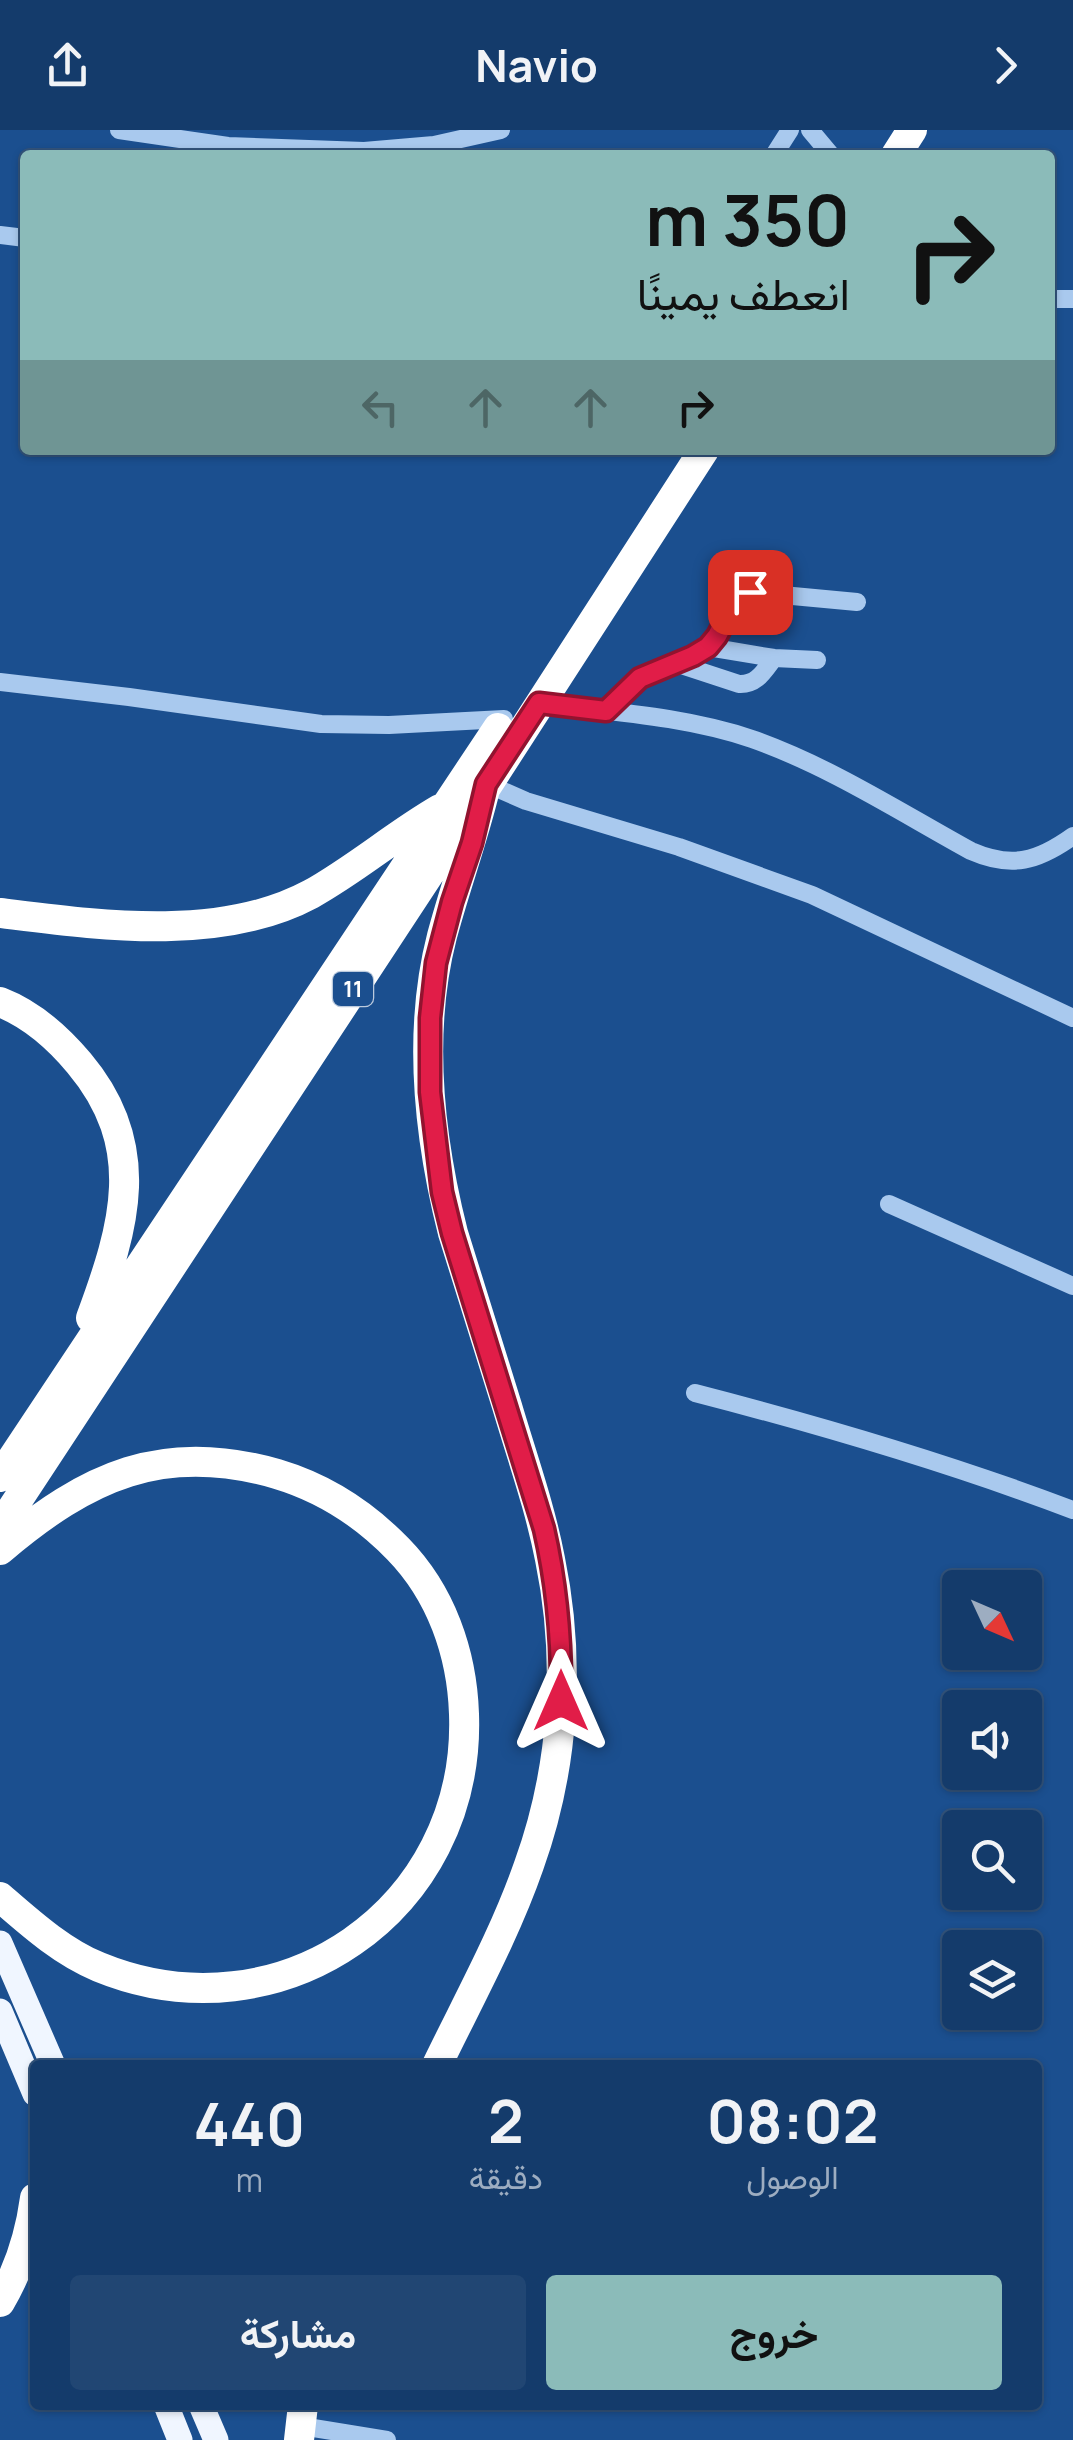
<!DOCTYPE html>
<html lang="ar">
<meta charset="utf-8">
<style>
:root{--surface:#143b6b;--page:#214673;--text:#f1f3f6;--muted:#9dadc1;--line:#33557e;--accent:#8bbbb9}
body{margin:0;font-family:Manrope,Vazirmatn,sans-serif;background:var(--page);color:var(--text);direction:rtl;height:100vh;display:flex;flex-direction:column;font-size:38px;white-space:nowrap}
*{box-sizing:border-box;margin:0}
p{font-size:32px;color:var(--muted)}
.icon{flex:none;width:55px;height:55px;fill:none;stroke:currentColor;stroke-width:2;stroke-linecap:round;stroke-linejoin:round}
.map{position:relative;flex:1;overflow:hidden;direction:ltr}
.drawer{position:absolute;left:30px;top:1930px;width:1012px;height:350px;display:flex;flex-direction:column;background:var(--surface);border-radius:10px;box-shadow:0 2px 8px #0004,0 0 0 2px var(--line);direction:rtl}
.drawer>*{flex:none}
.guide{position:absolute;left:20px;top:20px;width:1035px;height:305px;border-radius:10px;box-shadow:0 2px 8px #0004,0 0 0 2px var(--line);direction:rtl;background:#8bbbb9;color:#111;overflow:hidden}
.needle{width:65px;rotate:134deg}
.controls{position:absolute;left:942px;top:1440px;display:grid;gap:20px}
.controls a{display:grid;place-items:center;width:100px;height:100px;border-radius:10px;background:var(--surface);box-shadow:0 2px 8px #0004,0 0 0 2px var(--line);font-size:50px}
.pin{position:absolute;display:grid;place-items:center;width:85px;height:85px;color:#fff;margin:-42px;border-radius:20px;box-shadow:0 5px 15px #0006}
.me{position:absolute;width:110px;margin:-55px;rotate:0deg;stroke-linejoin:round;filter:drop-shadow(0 0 8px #0008)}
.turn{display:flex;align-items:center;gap:35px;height:210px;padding:0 40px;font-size:45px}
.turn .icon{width:130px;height:130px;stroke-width:2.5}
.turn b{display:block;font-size:70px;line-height:85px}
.lanes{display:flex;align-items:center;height:95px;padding:0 40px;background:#0003;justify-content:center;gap:50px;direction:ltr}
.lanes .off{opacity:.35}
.eta{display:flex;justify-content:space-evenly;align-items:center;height:170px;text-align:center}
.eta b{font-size:60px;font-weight:700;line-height:70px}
.primary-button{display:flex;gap:20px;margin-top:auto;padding:20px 40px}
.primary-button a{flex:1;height:115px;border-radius:10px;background:var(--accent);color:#111;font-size:40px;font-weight:700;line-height:115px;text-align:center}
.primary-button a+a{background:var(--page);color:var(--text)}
header{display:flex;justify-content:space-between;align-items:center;height:130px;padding:0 40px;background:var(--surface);font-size:45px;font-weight:700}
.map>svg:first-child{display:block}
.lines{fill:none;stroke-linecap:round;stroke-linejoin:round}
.minor{stroke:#a9c9ee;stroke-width:18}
.major{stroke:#f0f6ff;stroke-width:25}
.highway{stroke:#fff;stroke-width:30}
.route-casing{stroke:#92132f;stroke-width:25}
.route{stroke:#e11d48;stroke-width:18}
.labels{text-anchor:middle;stroke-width:10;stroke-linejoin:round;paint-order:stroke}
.shield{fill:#1b4f8f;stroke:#bbcadd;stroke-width:2.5}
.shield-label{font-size:22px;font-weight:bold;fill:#fff}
</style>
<header><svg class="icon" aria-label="forward" viewBox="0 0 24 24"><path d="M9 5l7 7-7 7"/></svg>Navio<svg class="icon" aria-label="share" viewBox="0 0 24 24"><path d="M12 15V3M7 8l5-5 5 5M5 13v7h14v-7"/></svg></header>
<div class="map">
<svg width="1073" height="2310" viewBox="0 0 1073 2310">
<rect width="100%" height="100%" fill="#1b4f8f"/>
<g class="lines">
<!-- minor -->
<path class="minor" d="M119,0l109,16 136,5 70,-6 67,-15
M810,0l21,25
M774,25l16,-25
M0,105l25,3
M1050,169h23
M708,517l66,11 43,2
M675,533l64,21c18,1 25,-13 35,-26
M0,552l129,15 192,27 68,1 115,-6
M539,573c71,9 145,13 213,36 77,27 148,73 219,112 41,18 67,10 102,-15
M606,581c11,-11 21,-26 35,-34 20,-11 49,-13 66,-29 17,-15 19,-52 43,-56l107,10
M487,654l39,17 153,46 133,48 261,123
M889,1074l184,82
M695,1263c128,33 254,70 378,117
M301,2296l86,14"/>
<!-- major -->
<path class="major" d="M0,1813l53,122
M0,1881l35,83
M166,2275l14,35
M201,2275l15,35"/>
<!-- highway -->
<path class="highway" d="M896,25l16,-25
M0,783c98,12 220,30 311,-19 45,-25 84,-59 129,-85
M0,872c31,12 58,36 79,61 70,83 46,163 12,255
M0,1347l498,-749
M0,1397l485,-738 219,-339
M0,1420c87,-74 163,-109 277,-76 47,14 88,41 121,75 43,44 64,104 66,165 7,196 -184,327 -365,253 -37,-15 -69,-44 -99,-70
M437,1935c32,-66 68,-131 92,-200 35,-97 42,-204 21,-306 -10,-52 -28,-102 -43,-153 -18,-57 -36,-115 -54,-173 -24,-95 -36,-200 -11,-297 13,-49 31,-97 43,-147
M0,2172c19,-32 30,-67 35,-104
M299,2310l4,-35"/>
</g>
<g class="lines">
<defs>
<path id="route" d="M561,1571c1,-59 -4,-115 -17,-172l-92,-296 -10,-41 -12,-100v-74l6,-55 16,-61 20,-59 14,-59 53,-81 67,8 34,-33 53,-22 15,-9 9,-11 21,-40 12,-4"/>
</defs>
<!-- route casing -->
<use href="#route" class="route-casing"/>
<!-- route -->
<use href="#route" class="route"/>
</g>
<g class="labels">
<!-- shield labels -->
<rect class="shield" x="333" y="842" width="40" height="34" rx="8"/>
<g class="shield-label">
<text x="353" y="867">11</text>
</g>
</g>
</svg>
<div class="controls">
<a><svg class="needle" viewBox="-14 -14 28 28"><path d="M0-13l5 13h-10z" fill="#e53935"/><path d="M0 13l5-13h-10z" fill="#9dadc1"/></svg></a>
<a><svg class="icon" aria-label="sound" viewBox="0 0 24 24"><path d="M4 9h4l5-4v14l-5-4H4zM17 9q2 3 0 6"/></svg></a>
<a><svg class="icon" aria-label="search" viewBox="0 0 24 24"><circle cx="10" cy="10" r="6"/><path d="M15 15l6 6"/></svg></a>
<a><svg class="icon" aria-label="layers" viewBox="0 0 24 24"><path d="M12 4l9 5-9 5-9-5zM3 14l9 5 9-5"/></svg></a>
</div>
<div class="pin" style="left:750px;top:462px;background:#d93025"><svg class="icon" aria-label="arrive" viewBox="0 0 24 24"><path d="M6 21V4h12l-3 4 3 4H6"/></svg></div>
<svg class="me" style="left:561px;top:1571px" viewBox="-20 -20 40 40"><path d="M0-17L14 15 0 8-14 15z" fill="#e11d48" stroke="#fff" stroke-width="4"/></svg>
<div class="guide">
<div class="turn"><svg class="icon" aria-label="right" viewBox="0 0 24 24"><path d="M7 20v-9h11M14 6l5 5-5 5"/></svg><div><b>350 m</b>انعطف يمينًا</div></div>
<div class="lanes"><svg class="icon off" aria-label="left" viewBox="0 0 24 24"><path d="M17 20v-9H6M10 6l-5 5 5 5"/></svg><svg class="icon off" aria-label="ahead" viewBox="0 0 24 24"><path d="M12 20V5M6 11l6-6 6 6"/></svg><svg class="icon off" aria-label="ahead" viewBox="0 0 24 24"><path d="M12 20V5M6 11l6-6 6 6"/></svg><svg class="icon" aria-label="right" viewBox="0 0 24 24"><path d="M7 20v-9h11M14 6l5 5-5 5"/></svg></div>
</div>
<section class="drawer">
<div class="eta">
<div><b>08:02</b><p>الوصول</p></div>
<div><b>2</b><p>دقيقة</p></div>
<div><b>440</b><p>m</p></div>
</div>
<div class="primary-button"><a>خروج</a><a>مشاركة</a></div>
</section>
</div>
